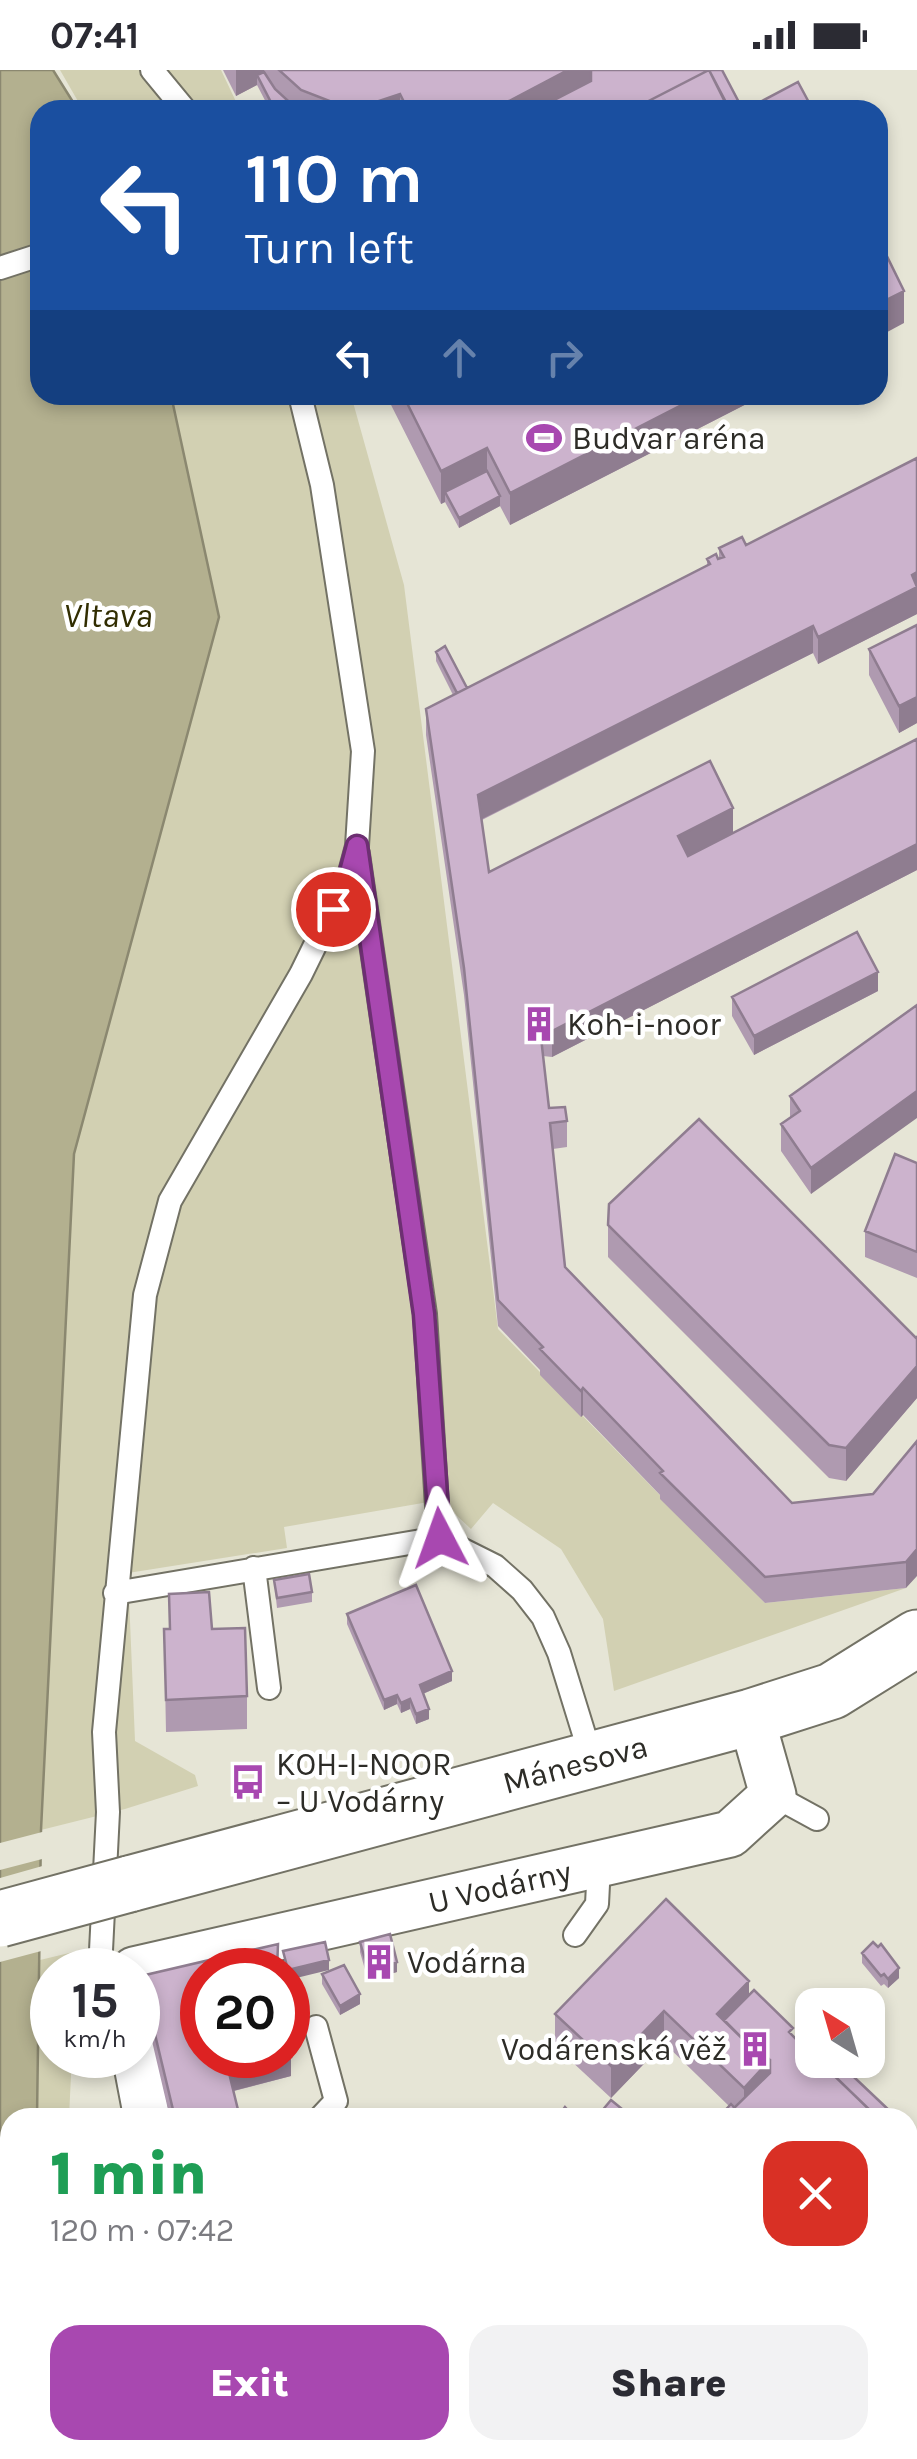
<!DOCTYPE html>
<meta charset="utf-8">
<style>
:root{--surface:#fff;--page:#f2f2f3;--text:#2b2b33;--muted:#7c7c81;--accent:#a848b0}
body{margin:0;font-family:Karla,sans-serif;background:var(--page);color:var(--text);height:100vh;display:flex;flex-direction:column;font-size:38px;white-space:nowrap}
*{box-sizing:border-box;margin:0}
p{font-size:32px;color:var(--muted)}
.icon{flex:none;width:55px;height:55px;fill:none;stroke:currentColor;stroke-width:2;stroke-linecap:round;stroke-linejoin:round}
.map{position:relative;flex:1;overflow:hidden}
.side{position:absolute;left:0px;top:2038px;width:918px;height:352px;display:flex;flex-direction:column;background:var(--surface);border-radius:30px 30px 0 0;box-shadow:0 5px 15px #0003}
.side>*{flex:none}
.top-card{position:absolute;left:30px;top:30px;width:858px;height:305px;border-radius:30px;box-shadow:0 5px 15px #0003;background:#1a4fa0;color:#fff;overflow:hidden}
.needle{width:65px;rotate:323deg}
.fabs{position:absolute;left:795px;top:1918px;display:grid;gap:20px}
.fabs a{display:grid;place-items:center;width:90px;height:90px;border-radius:20px;background:var(--surface);box-shadow:0 5px 15px #0003;font-size:50px}
.speed{position:absolute;left:30px;top:1878px;display:flex;gap:20px;font-size:50px;font-weight:700;text-align:center}
.speed>*{display:grid;place-content:center;width:130px;height:130px;border-radius:50%;background:var(--surface);box-shadow:0 5px 15px #0003;line-height:1}
.speed small{font-size:25px;font-weight:400}
.speed .limit{border:15px solid #d22;background:#fff;color:#111}
.pin{position:absolute;display:grid;place-items:center;width:85px;height:85px;color:#fff;margin:-42px;border:5px solid #fff;border-radius:50%;box-shadow:0 2px 10px #0007}
.me{position:absolute;width:110px;margin:-55px;rotate:356deg;stroke-linejoin:round;filter:drop-shadow(0 0 8px #0008)}
.turn{display:flex;align-items:center;gap:35px;height:210px;padding:0 50px;font-size:45px}
.turn .icon{width:130px;height:130px;stroke-width:2.5}
.turn b{display:block;font-size:70px;line-height:85px}
.lanes{display:flex;align-items:center;height:95px;padding:0 50px;background:#0003;justify-content:center;gap:50px;direction:ltr}
.lanes .off{opacity:.35}
.round{display:grid;place-items:center;flex:none;width:105px;height:105px;border-radius:30px;background:var(--page)}
.head{display:flex;align-items:center;justify-content:space-between;height:170px;padding:0 50px}
h1{font-size:60px;font-weight:800;line-height:75px;color:#1e9e55}
.cta{display:flex;gap:20px;margin-top:auto;padding:20px 50px}
.cta a{flex:1;height:115px;border-radius:30px;background:var(--accent);color:#fff;font-size:40px;font-weight:800;line-height:115px;text-align:center}
.cta a+a{background:var(--page);color:var(--text)}
.status{display:flex;justify-content:space-between;align-items:center;height:70px;padding:0 50px;background:var(--surface);direction:ltr}
.status svg{height:28px;fill:currentColor}
.map>svg:first-child{display:block}
.green{fill:#d2d0b2}
.water{fill:#b3b08f;stroke:#8b8870;stroke-width:2.5}
.pier{fill:#e6e5d6}
.lines{fill:none;stroke-linecap:round;stroke-linejoin:round}
.service-casing{stroke:#737265;stroke-width:26}
.minor-casing{stroke:#737265;stroke-width:49}
.secondary-casing{stroke:#737265;stroke-width:59}
.service{stroke:#fff;stroke-width:22}
.minor{stroke:#fff;stroke-width:45}
.secondary{stroke:#fff;stroke-width:55}
.secondary-bridge-casing{stroke:#737265;stroke-width:59;stroke-linecap:butt}
.secondary-bridge{stroke:#fff;stroke-width:55}
.wall{fill:#af9ab0}
.shaded-wall{fill:#8f7d90}
.building{fill:#ccb3cd;stroke:#8f7d90;stroke-width:2.5}
.route-casing{stroke:#6d2f72;stroke-width:25}
.route{stroke:#a848b0;stroke-width:18}
.labels{text-anchor:middle;stroke-width:9;stroke-linejoin:round;paint-order:stroke}
.poi-label{font-size:32px;fill:#2d2c27;stroke:#fff;text-anchor:start}
.street-label{font-size:32px;fill:#2d2c27;stroke:#fff}
.water-label{font-size:35px;font-style:italic;fill:#312d01;stroke:#fff}
</style>
<div class="status"><b>07:41</b><svg viewBox="0 0 49 12"><path d="M0 12V9h3v3zM5 12V6h3v6zM10 12V3h3v9zM15 12V0h3v12zM26 1h20v11H26zM47 4h2v5h-2z"/></svg></div>
<div class="map">
<svg width="917" height="2389" viewBox="0 0 917 2389">
<rect width="100%" height="100%" fill="#e6e5d6"/>
<!-- green -->
<path class="green" d="M60,0h161l19,40h-157z
M171,325h180l53,190 94,744 267,274 141,-15 -292,103 -11,-72 -42,-70 -68,-46 -22,26 -31,-29 -156,27 3,21 -159,25 7,168 60,34 3,11 -73,23 -84,21 33,-676 145,-537z
M90,1878l-4,22h-34v85h20l-3,62 -33,1 4,-158z
M917,2078v219l-9,-9v-200z
M549,2380h304l2,8 -305,1z"/>
<!-- water -->
<path class="water" d="M0,0h53l25,40h-38v285h131l48,222 -145,537 -33,676 -4,287 -27,1v332h21v9h-31z"/>
<!-- pier -->
<path class="pier" d="M46,1761v27l-46,12v-27z
M46,1795l-1,85 -45,12v-84z"/>
<g class="lines">
<defs>
<path id="service" d="M152,0l33,40
M0,198l40,-13
M358,784l67,460 14,224
M254,1498l15,120
M115,1523l324,-55 56,28 27,24 21,27 16,36 33,107
M773,1725l44,24
M575,1865l22,-31 2,-39
M100,1900l8,-158 -4,-80 41,-437 25,-94 131,-227 48,-98 8,-30 6,-95 -41,-266 -22,-90
M316,1957l20,74 -16,17"/>
<g id="minor">
<path id="s1" d="M134,1900l596,-136 43,-39 -22,-78"/>
<path d="M135,1985l12,63"/>
<path d="M213,2380l2,9"/>
</g>
<g id="secondary">
<path id="s2" d="M129,1814l622,-167 81,-26 85,-53"/>
</g>
</defs>
<!-- service casing -->
<use href="#service" class="service-casing"/>
<!-- minor casing -->
<use href="#minor" class="minor-casing"/>
<!-- secondary casing -->
<use href="#secondary" class="secondary-casing"/>
<!-- service -->
<use href="#service" class="service"/>
<!-- minor -->
<use href="#minor" class="minor"/>
<!-- secondary -->
<use href="#secondary" class="secondary"/>
<defs>
<path id="secondary-bridge" d="M0,1849l129,-35"/>
</defs>
<!-- secondary-bridge casing -->
<use href="#secondary-bridge" class="secondary-bridge-casing"/>
<!-- secondary-bridge -->
<use href="#secondary-bridge" class="secondary-bridge"/>
</g>
<!-- wall -->
<path class="wall" d="M223,0h499l21,40h-473l-13,-25 -21,11z
M386,325h378l-254,130 -10,-19 -41,22 -14,-26 -4,2z
M917,388v156l-99,50 -5,-11 -331,167 7,52 244,-39 184,-94v131l-365,187 -9,-1 6,52 18,13v26l-14,2 12,118 227,236 81,-9 44,-53 -11,147 -141,15 -105,-104v-4l-77,-80 -2,2 -41,-42v-5l-42,-44 -34,-331 -38,-260v-26l27,-14 -17,-34v-9l31,36 240,-123v-6h12v-11l27,-3z
M917,555v98l-18,10 -30,-58v-26z
M878,921l-124,64 -22,-39v-19z
M917,935l-106,189 -30,-43v-27l9,-6v-22z
M917,1093v115l-52,-21v-26z
M608,1155l308,113 1,-1v61l-71,83 -17,-3 -221,-221z
M274,1510l38,12v10l-35,6z
M169,1524l43,35 35,67v33l-81,3 -2,-103h5z
M347,1544l105,67 -29,13 6,25 -13,5 -6,-15 -9,4 -4,-9 -13,6 -37,-86z
M360,1872l37,30 -29,8 -8,-28z
M862,1883l37,25 -11,10 -4,-4 -3,2 -19,-23z
M322,1904l38,30 -20,11 -18,-31z
M141,1906l150,100 -57,15 6,27h-70l-29,-124z
M749,1925l44,41 19,24 81,58h-175l11,-12 -65,-63 -53,55 -56,-52v-32z
M908,2278l9,9v42l-9,-9z
M251,2380h166l-20,9h-144z"/>
<!-- shaded-wall -->
<path class="shaded-wall" d="M236,0h28v11l-7,-6v10l-21,11z
M568,0h23v20l-37,20h-62z
M400,24v16h-33v-5z
M904,221v32l-26,14v-33z
M701,325h63l-254,130v-32z
M487,378v32l-42,12v10l-4,2v-33z
M500,426v10l-41,22v-10z
M917,502v42l-99,50v-27z
M813,556v27l-335,168v-26z
M917,627v26l-18,10v-27z
M733,738v26l-55,28v-26z
M917,774v26l-365,187v-26z
M878,902v19l-124,64v-19z
M917,1021v27l-106,76v-26z
M917,1296v32l-71,83v-33z
M583,1318v27l-2,2v-26z
M917,1479v27l-11,12v-26z
M452,1601v10l-32,14v-10z
M397,1625v9l-13,6v-10z
M410,1629v10l-9,4v-10z
M429,1639v10l-13,5v-10z
M329,1890v10l-41,10v-10z
M397,1892v10l-29,8v-10z
M899,1898v10l-11,10v-9z
M749,1911v32l-23,23 -9,-22z
M360,1924v10l-20,11v-9z
M664,1941v32l-53,55v-32z
M291,1987v19l-62,16v-19z
M770,1990v32l-26,26v-30z
M345,2380h72l-20,9h-72z"/>
<!-- building -->
<path class="building" d="M279,0h289l-76,40h-84l-8,-16 -33,11 -35,-3 -31,-12z
M591,0h131l21,40h-14l-20,-40 -78,40h-96l56,-29z
M709,0l20,38 -4,2h-94z
M264,2l11,17 23,21h-23l-18,-35z
M798,12l15,28h-68z
M878,168l26,53 -26,13z
M403,325h298l-191,98 -23,-45 -46,23z
M917,388v114l-5,3 5,12 -99,50 -5,-11 -335,169 11,77 221,-111 23,47 -55,28 10,20 229,-117v105l-365,187 -12,-2 9,79 16,-1 2,14 -17,2 15,144 227,236 81,-9 44,-53v108l-11,13 -141,15 -105,-104 3,-2 -80,-83 -2,3 -41,-42 3,-2 -45,-47 -34,-332 -38,-259 284,-145 -3,-5 9,-5 2,5 6,-2 -5,-9 23,-11 4,8z
M487,401l13,25 -41,22 -14,-26z
M917,555v72l-18,9 -30,-57z
M445,576l22,42 -10,5 -21,-41z
M857,862l21,40 -124,64 -22,-39z
M917,935v86l-106,77 -30,-44 19,-13 -10,-15z
M699,1049l217,219 1,-1v29l-71,82 -17,-3 -221,-220 1,-21z
M895,1084l22,9v89l-52,-21z
M309,1504l3,18 -35,6 -3,-18z
M416,1515l36,86 -32,14 9,24 -13,5 -6,-15 -9,4 -4,-8 -13,5 -37,-86z
M209,1522l3,37 33,-1 2,68 -81,4 -2,-71h6l-1,-35z
M666,1829l83,82 -32,33 39,38 3,-3 11,11 -26,28 -80,-77 -53,55 -56,-52z
M390,1864l7,28 -29,8 -8,-28z
M325,1872l4,18 -41,10 -5,-19z
M873,1872l5,5 3,-3 18,24 -11,11 -4,-5 -3,2 -19,-23z
M278,1874l-1,26h-75v85h86v-10l3,12 -62,16 11,45h-65l-34,-142z
M344,1895l16,29 -20,12 -18,-32z
M754,1920l39,38 -4,4 23,23v5h6l60,58h-134l-10,-10 36,-35v-13l-11,-11 -3,3 -32,-32z
M820,1990h16l57,54 -3,4h-12l-59,-57z
M611,2030l22,18h-37z
M731,2034l13,14h-26z
M565,2037l10,11h-18z
M908,2278l9,9v32l-9,-9z
M261,2380h84l-20,9h-60z
M435,2380h74l4,9h-98z"/>
<g class="lines">
<defs>
<path id="route" d="M333,839l16,-33 8,-30 67,468 16,224"/>
</defs>
<!-- route casing -->
<use href="#route" class="route-casing"/>
<!-- route -->
<use href="#route" class="route"/>
</g>
<!-- icons -->
<defs>
<symbol id="stadium-bare" viewBox="-9 -9 18 18"><path d="M0-5a6.5 5 0 1 0 0 10a6.5 5 0 1 0 0-10ZM-3.5-1.8h7v3.6h-7Z" fill="#a848b0" stroke="#fff" stroke-width="2.5" paint-order="stroke"/></symbol>
<symbol id="building-bare" viewBox="-9 -9 18 18"><path d="M-4-6H4V6H1V3H-1V6H-4ZM-2.5-4.3h1.7v1.8h-1.7ZM.8-4.3h1.7v1.8H.8ZM-2.5-1h1.7V.8h-1.7ZM.8-1h1.7V.8H.8Z" fill="#a848b0" stroke="#fff" stroke-width="2.5" paint-order="stroke"/></symbol>
<symbol id="bus-bare" viewBox="-9 -9 18 18"><path d="M-5-6H5V4H4V6H2V4H-2V6H-4V4H-5ZM-3.5-4V0h7V-4ZM-3.5 1.2v1.5H-2V1.2ZM2 1.2v1.5H3.5V1.2Z" fill="#a848b0" stroke="#fff" stroke-width="2.5" paint-order="stroke"/></symbol>
</defs>
<g fill-rule="evenodd">
<use href="#stadium-bare" x="519" y="343" width="50" height="50"/>
<use href="#building-bare" x="514" y="929" width="50" height="50"/>
<use href="#bus-bare" x="223" y="1687" width="50" height="50"/>
<use href="#building-bare" x="354" y="1867" width="50" height="50"/>
<use href="#building-bare" x="730" y="1954" width="50" height="50"/>
</g>
<g class="labels">
<!-- poi labels -->
<g class="poi-label">
<text x="572" y="379">Budvar aréna</text>
<text x="567" y="965">Koh-i-noor</text>
<text x="276" y="1705">KOH-I-NOOR<tspan x="276" dy="37">– U Vodárny</tspan></text>
<text x="407" y="1903">Vodárna</text>
<text x="727" y="1990" text-anchor="end">Vodárenská věž</text>
</g>
<!-- street labels -->
<g class="street-label">
<text dy="11" stroke="none"><textPath href="#s2" startOffset="462">Mánesova</textPath></text>
<text dy="11" stroke="none"><textPath href="#s1" startOffset="375">U Vodárny</textPath></text>
</g>
<!-- water labels -->
<g class="water-label">
<text x="108" y="557">Vltava</text>
</g>
</g>
</svg>
<div class="fabs">
<a><svg class="needle" viewBox="-14 -14 28 28"><path d="M0-13l5 13h-10z" fill="#e53935"/><path d="M0 13l5-13h-10z" fill="#7c7c81"/></svg></a>
</div>
<div class="speed"><div>15<small>km/h</small></div><div class="limit">20</div></div>
<div class="pin" style="left:333px;top:839px;background:#d93025"><svg class="icon" aria-label="arrive" viewBox="0 0 24 24"><path d="M6 21V4h12l-3 4 3 4H6"/></svg></div>
<svg class="me" style="left:440px;top:1468px" viewBox="-20 -20 40 40"><path d="M0-17L14 15 0 8-14 15z" fill="#a848b0" stroke="#fff" stroke-width="4"/></svg>
<div class="top-card">
<div class="turn"><svg class="icon" aria-label="left" viewBox="0 0 24 24"><path d="M17 20v-9H6M10 6l-5 5 5 5"/></svg><div><b>110 m</b>Turn left</div></div>
<div class="lanes"><svg class="icon" aria-label="left" viewBox="0 0 24 24"><path d="M17 20v-9H6M10 6l-5 5 5 5"/></svg><svg class="icon off" aria-label="ahead" viewBox="0 0 24 24"><path d="M12 20V5M6 11l6-6 6 6"/></svg><svg class="icon off" aria-label="right" viewBox="0 0 24 24"><path d="M7 20v-9h11M14 6l5 5-5 5"/></svg></div>
</div>
<section class="side">
<div class="head"><div><h1>1 min</h1><p>120 m · 07:42</p></div><a class="round" style="background:#d93025;color:#fff"><svg class="icon" aria-label="close" viewBox="0 0 24 24"><path d="M6 6l12 12M18 6L6 18"/></svg></a></div>
<div class="cta"><a>Exit</a><a>Share</a></div>
</section>
</div>
